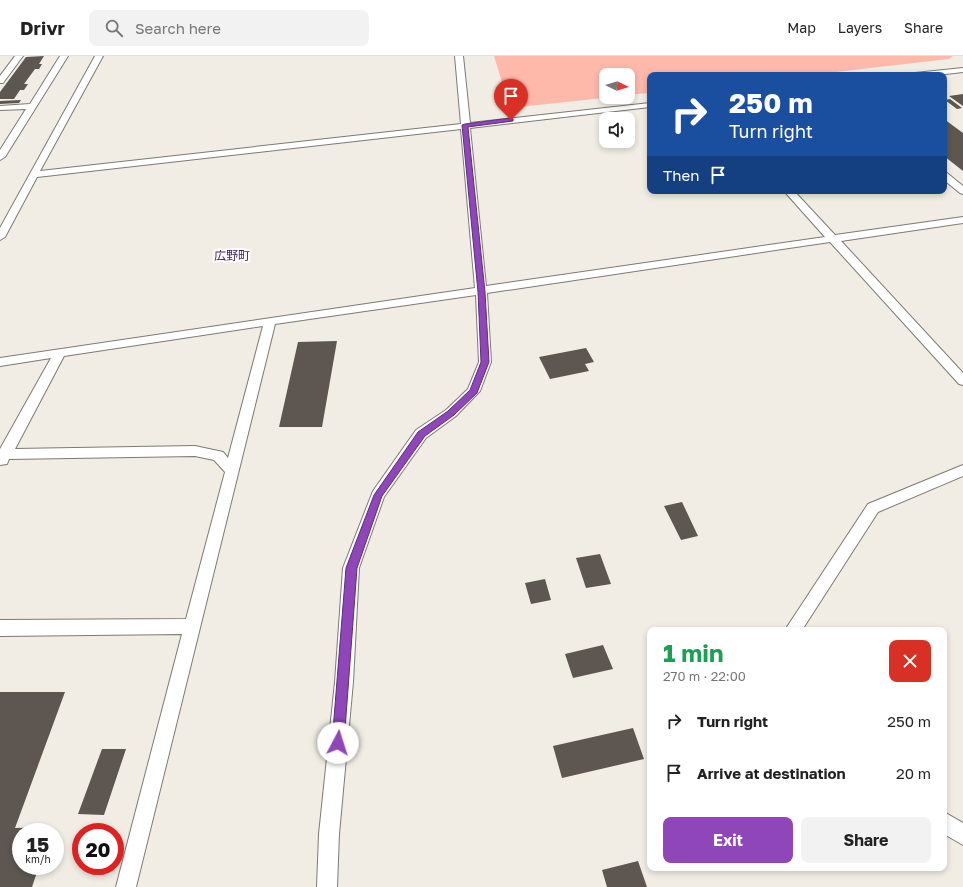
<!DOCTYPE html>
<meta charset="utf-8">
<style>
:root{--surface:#fff;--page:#f2f2f2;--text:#222;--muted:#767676;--line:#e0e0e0;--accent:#8e46b8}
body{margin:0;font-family:"Golos Text","Noto Sans JP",sans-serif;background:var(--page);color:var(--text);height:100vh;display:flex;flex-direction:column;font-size:15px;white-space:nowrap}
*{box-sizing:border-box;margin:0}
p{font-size:13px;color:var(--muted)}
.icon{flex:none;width:22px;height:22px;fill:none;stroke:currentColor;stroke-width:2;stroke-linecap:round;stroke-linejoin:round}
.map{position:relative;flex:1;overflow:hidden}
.drawer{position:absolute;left:647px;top:571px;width:300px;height:244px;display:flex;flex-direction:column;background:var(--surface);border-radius:8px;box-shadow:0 2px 6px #0003}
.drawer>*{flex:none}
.banner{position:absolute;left:647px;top:16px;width:300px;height:122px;border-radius:8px;box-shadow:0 2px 6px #0003;background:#1a4fa0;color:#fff;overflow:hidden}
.needle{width:26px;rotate:95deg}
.buttons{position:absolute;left:599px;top:12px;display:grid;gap:8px}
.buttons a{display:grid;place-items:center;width:36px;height:36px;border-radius:8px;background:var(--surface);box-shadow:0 2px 6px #0003;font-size:20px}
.speed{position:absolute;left:12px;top:767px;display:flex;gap:8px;font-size:20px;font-weight:700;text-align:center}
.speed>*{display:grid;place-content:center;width:52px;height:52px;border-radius:50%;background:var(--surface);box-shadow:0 2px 6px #0003;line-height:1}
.speed small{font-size:10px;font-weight:400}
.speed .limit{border:6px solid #d22;background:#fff;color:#111}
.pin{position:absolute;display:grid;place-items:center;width:34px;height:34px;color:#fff;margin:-41px -17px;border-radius:50% 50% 50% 0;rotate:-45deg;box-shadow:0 0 4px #0007}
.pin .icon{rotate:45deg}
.me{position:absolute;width:44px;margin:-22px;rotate:5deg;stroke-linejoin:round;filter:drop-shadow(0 0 3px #0008)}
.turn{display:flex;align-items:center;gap:14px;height:84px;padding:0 16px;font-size:18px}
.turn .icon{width:52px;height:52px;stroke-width:2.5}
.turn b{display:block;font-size:28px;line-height:34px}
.then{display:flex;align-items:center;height:38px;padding:0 16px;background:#0003;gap:8px;font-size:15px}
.round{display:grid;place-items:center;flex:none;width:42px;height:42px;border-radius:8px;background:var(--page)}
.headline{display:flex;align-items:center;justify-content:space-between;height:68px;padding:0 16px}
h1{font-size:24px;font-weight:700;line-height:30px;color:#1e9e55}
.action{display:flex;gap:8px;margin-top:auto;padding:8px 16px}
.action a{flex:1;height:46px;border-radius:8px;background:var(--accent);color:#fff;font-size:16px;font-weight:700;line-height:46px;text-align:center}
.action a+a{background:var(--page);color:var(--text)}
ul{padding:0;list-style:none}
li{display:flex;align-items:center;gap:12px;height:52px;padding:0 16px}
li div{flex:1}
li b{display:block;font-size:15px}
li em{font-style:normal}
header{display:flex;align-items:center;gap:24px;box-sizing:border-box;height:56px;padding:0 20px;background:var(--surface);border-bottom:1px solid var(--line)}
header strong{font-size:19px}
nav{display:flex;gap:22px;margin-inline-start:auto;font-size:14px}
.search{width:280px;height:36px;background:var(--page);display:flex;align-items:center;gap:10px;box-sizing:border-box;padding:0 14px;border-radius:8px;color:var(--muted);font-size:15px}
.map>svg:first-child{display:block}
.green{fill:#feb9ab}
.building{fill:#5d5651}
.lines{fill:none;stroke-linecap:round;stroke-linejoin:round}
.lane-casing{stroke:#7e7a72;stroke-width:2}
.lane{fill:#fff;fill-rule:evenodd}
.route{fill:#8e46b8;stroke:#5c2e78}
.labels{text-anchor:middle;stroke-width:4;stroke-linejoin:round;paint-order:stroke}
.far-quarter-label{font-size:12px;fill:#452259;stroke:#fff}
</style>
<header>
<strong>Drivr</strong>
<div class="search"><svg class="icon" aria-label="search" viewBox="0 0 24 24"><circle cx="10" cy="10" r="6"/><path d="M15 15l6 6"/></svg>Search here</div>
<nav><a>Map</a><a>Layers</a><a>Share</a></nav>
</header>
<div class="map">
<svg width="963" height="831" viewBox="0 0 963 831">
<rect width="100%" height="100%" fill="#f1ede4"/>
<!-- green -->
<path class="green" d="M494,0h459l-4,3 -139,16h-160v18l-22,2v-20h-22v22h7l-103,11z"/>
<!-- building -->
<path class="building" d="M44,0l-5,8h3l-3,5h-4l-11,15h4l-4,6h-4l-6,9h-14v-7l26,-35z
M963,38v12l-14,-10z
M950,43l12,9 -5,1 -12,-9z
M21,44l-2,3 -19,1v-3z
M944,63l19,14v38l-19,-15z
M337,285l-15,86h-43l19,-85z
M586,292l8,14 -9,2 4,7 -39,8 -11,-22z
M682,446l16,34 -17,4 -17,-34z
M600,498l11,30 -25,4 -10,-30z
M545,523l6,21 -20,4 -6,-21z
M603,589l10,24 -40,9 -8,-24z
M0,636h65l-50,136 37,-1 -1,5h-30v34h18l-7,21h-32z
M633,672l11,31 -82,19 -9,-32z
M102,693h24l-22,66 -26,-1z
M638,805l9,26h-40l-5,-17z"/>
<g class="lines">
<defs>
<path id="lane" d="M15,0h8l-20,27h-3v-7z
M60,0h8l-63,101 -5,3v-10l26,-41 -26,1v-4l30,-2z
M95,0h8l-63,115 421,-47 -6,-68h8l7,67 180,-20v4l-180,21 16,158 339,-49 -41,-46h10l41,44 128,-18v6l-122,18 122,132v12l-4,-1 -129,-142 -343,51 4,69 -11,29 -24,25 -30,22 -42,59 -25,71 -6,114 -14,152 -2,53h-20l2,-53 16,-152 8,-114 30,-77 43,-61 30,-20 22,-21 11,-27 -3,-67 -201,29 -139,563h-20l66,-253 -182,2v-16l186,-1 39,-147 -11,-12 -19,-4 -186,3 -2,5 -7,1v-16l51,-91 -51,8v-8l475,-70 -14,-159 -424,48 -32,60 -5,3v-12zM263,270l-35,132 -5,-6 -28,-6 -180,3 49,-93z
M963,12v4l-26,3h-26l4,-2z
M944,116l3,1 16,13v8l-3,-1 -16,-13z
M963,409v11l-85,36 -76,118h-17l83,-126z
M944,756l19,11v22l-19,-11z"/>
</defs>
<!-- lane casing -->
<use href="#lane" class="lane-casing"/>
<!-- lane -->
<use href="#lane" class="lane"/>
</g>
<!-- route -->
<path class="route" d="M511,62l2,1v2l-45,6 17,165 4,70 -12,31 -23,22 -29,21 -43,60 -25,72 -13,175 -2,4 -4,2 -4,-2 -2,-4 14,-175 28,-73 44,-63 30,-21 22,-21 11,-28 -3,-70 -16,-167 3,-1z"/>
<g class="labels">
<!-- far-quarter labels -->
<g class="far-quarter-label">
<text x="232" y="204">広野町</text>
</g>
</g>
</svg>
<div class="buttons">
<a><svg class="needle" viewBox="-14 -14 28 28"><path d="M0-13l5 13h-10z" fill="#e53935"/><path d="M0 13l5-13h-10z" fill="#767676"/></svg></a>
<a><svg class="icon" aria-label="sound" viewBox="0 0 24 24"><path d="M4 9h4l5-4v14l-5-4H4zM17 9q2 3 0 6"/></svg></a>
</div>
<div class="speed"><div>15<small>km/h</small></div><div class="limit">20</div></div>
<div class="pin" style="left:511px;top:64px;background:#d93025"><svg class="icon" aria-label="arrive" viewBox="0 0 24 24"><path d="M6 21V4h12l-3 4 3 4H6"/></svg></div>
<svg class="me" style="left:338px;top:687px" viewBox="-20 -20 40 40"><circle r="19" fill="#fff"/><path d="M0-13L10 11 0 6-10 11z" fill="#8e46b8"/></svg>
<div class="banner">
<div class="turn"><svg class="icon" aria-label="right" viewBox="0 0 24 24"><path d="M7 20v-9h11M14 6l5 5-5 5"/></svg><div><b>250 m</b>Turn right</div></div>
<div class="then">Then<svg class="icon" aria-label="arrive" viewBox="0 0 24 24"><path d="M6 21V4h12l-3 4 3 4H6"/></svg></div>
</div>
<section class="drawer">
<div class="headline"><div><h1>1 min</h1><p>270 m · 22:00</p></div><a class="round" style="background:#d93025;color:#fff"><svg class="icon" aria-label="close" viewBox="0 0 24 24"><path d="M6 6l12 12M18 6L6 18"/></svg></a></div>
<ul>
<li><svg class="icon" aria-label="right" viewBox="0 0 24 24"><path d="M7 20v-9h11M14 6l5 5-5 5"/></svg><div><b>Turn right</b></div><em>250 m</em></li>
<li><svg class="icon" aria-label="arrive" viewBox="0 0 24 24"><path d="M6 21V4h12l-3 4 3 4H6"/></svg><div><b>Arrive at destination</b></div><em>20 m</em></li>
</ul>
<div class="action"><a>Exit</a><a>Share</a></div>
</section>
</div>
